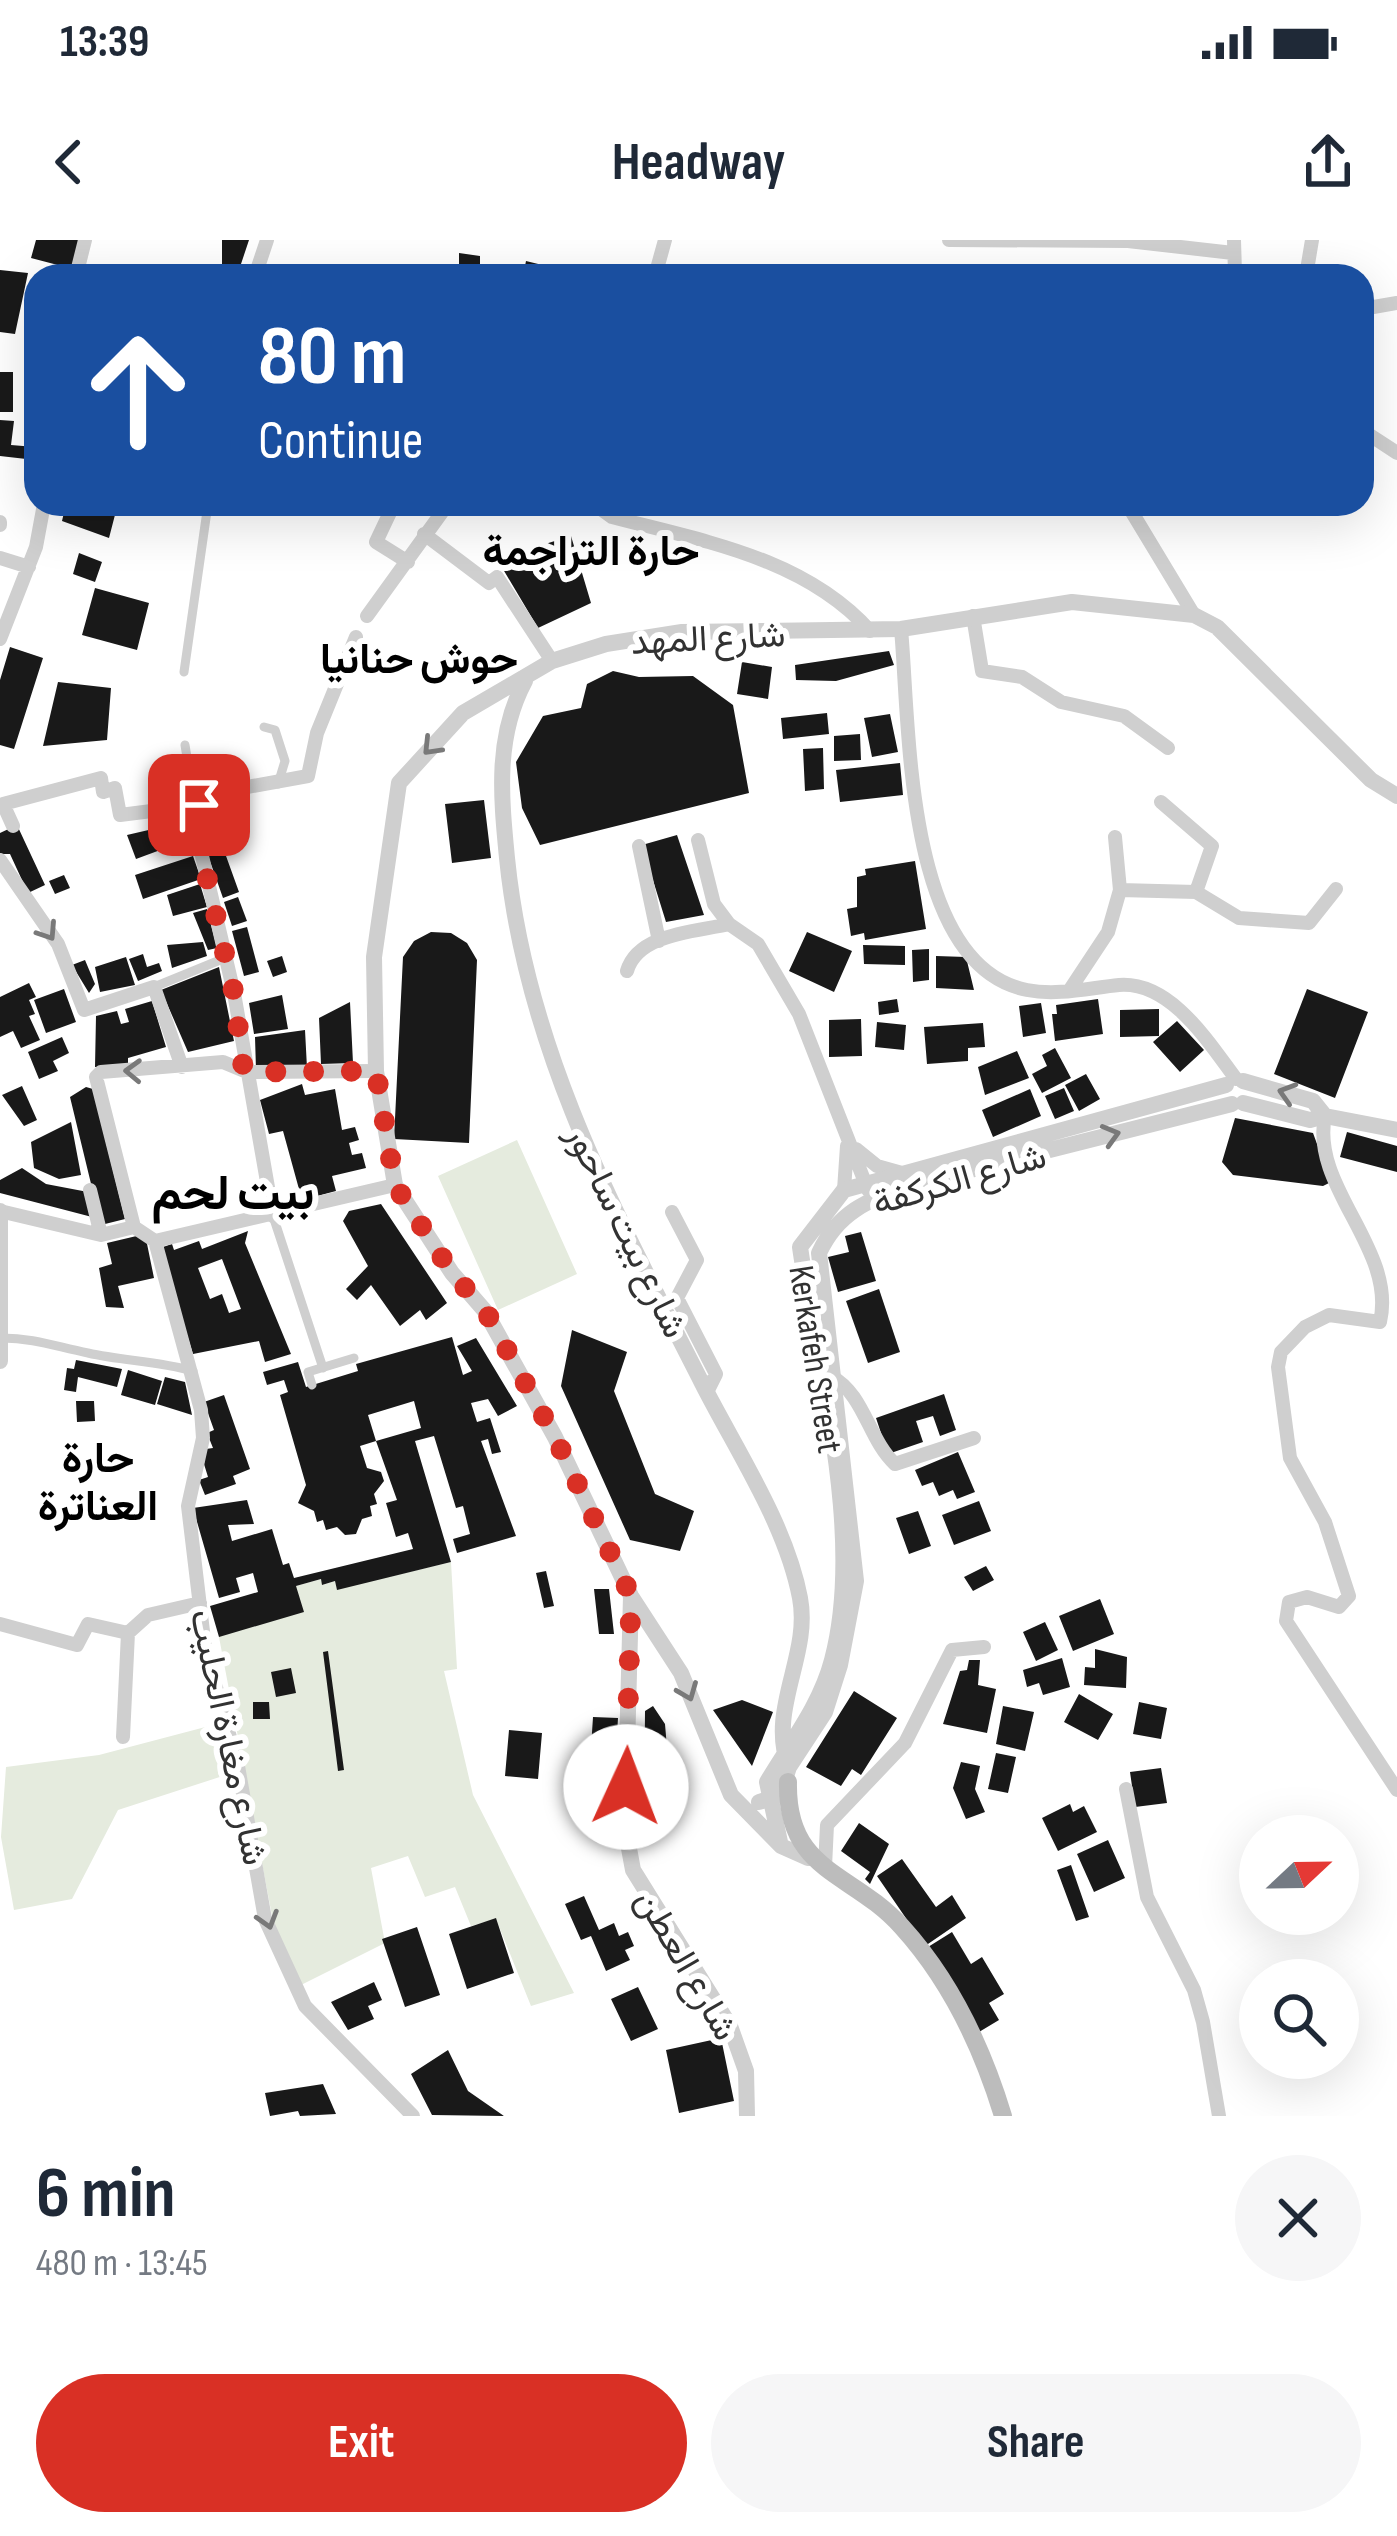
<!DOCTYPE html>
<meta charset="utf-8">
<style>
:root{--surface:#fff;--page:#f6f6f7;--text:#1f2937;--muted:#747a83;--accent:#d93025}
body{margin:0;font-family:"Sofia Sans Condensed",Vazirmatn,sans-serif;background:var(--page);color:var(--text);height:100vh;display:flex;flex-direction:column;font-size:45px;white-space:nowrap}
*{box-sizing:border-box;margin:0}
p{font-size:39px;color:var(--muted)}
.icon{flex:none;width:66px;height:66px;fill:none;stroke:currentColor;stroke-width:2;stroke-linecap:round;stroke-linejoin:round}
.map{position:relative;height:1876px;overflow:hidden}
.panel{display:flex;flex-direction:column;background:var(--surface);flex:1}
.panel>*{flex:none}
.banner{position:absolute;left:24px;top:24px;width:1350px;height:252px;border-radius:36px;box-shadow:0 12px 48px #0002;background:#1a4fa0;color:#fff;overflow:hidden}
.needle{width:78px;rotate:68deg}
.tools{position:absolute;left:1239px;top:1575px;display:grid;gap:24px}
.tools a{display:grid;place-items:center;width:120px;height:120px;border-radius:50%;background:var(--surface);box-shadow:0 12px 48px #0002;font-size:60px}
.pin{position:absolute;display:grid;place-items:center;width:102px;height:102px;color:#fff;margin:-51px;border-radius:24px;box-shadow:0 6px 18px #0006}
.me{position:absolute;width:132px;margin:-66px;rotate:2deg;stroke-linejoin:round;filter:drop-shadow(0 0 9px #0008)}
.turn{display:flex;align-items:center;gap:42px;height:252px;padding:0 36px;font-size:54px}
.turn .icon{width:156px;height:156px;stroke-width:2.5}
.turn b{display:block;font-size:84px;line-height:102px}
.round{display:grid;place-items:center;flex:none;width:126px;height:126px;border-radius:63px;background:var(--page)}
.head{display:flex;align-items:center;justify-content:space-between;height:204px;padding:0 36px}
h1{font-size:72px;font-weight:700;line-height:90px}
.button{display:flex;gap:24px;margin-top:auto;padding:24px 36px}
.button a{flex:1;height:138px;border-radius:72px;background:var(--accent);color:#fff;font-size:48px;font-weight:700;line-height:138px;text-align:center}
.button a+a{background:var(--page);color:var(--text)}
.status{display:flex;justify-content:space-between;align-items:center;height:84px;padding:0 60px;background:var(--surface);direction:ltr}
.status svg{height:33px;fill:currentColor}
header{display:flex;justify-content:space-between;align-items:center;height:156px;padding:0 36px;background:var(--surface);font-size:54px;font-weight:700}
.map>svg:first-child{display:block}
.green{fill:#e5ebde}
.building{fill:#191919;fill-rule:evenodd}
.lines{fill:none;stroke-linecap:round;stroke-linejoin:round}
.pedestrian{stroke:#cfcfcf;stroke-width:9}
.minor{stroke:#cfcfcf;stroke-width:14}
.tertiary{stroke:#cfcfcf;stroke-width:16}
.secondary{stroke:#bcbcbc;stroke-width:18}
.oneway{stroke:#797979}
.route{stroke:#d93025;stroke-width:21;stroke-dasharray:0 37.8}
.labels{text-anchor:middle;stroke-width:12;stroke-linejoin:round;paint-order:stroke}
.street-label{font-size:36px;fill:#323232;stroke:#fff}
.quarter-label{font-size:42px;font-weight:bold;fill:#000;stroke:#fff}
.district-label{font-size:48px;font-weight:bold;fill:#000;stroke:#fff}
</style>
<div class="status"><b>13:39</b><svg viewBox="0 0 49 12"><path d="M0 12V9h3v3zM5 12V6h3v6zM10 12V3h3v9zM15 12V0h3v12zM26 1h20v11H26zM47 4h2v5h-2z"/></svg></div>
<header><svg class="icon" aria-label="back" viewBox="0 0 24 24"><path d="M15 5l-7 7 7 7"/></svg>Headway<svg class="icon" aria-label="share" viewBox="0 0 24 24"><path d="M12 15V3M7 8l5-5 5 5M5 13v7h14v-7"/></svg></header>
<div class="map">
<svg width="1397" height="1876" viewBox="0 0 1397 1876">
<rect width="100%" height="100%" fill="#fff"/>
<!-- green -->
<path class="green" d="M517,900l60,134 -79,36 -60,-134z
M451,1322l6,107 -13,2 29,124 101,198 -43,13 -35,-87 -25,7 -16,-39 -30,10 -17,-41 -37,12 14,75 -86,43 -26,-65 -54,-284 77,-51 25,-7 2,6 12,-4 2,8z
M213,1485l16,49 -111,36 -46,89 -58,11 -13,-73 5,-70 93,-12z"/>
<!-- building -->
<path class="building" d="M36,0h44l-7,29 -42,-11z
M222,0h27l-12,36h-15z
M459,13l21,3v20h-46l25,-5z
M526,21l53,13v2h-56z
M0,30l28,3 -13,61 -15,-2z
M0,132h13v40h-13z
M0,180l14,1 -3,24 24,2v13l-35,-4z
M66,264l50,7 -7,27 -47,-17z
M571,296l20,67 -53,25 -41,-69z
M79,313l23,9 -7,20 -22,-8z
M95,348l54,15 -12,47 -55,-15z
M10,407l33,11 -29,91 -14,-4v-65z
M889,411l5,14 -58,16 -40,-1 -1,-15z
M742,422l30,5 -4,32 -31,-5z
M613,431l26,6 54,-1 40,29 16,88 -209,52 -18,-37 -6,-46 27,-46 38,-8 6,-24z
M58,442l53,6 -4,52 -64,6z
M827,473l2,21 -46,5 -2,-21z
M890,474l8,38 -26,5 -8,-39z
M860,494l1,26 -27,1v-25z
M823,508l1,41 -19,2 -2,-42z
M900,523l3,32 -63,7 -4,-32z
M484,560l7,58 -39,5 -7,-59z
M183,582l7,17 -54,20 -9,-24z
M17,585l28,60 -17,8 -18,-39h-10v-21z
M677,595l27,80 -38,7 -24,-77z
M221,602l18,50 -16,6 -18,-51z
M193,616l8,23 -58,20 -8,-24z
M915,621l11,68 -61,11 -1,-7 -13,3 -4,-27 10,-2v-30l9,-2 -1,-6z
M64,635l6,13 -15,6 -6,-13z
M200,644l7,23 -34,9 -6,-21z
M238,657l9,24 -15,5 -8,-24z
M207,669l10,39 -9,2 -15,-37z
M247,687l12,45 -15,4 -12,-45z
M431,692l20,1 16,10 10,17 -8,183 -75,-4 9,-182 11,-16z
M807,692l45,19 -18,41 -45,-21z
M203,702l4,14 -35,12 -5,-23z
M863,705l42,1v19l-41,-1z
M929,709v31l-16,2 -1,-32z
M143,714l4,13 12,-4 3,8 -24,10 -9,-22z
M282,716l5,16 -14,5 -6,-16z
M936,716l30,1 8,33 -38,-2z
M126,717l9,28 -35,7 -5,-25z
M85,720l10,24 -6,9 -17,-28z
M219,727l15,74 -46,11 -27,-62z
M29,743l7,14 -7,3 6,14 -6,2 11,24 -19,8 -8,-17 -13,6v-40z
M64,749l12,33 -30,11 -12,-33z
M1307,749l61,23 -33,86 -61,-24z
M282,755l6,34 -34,5 -5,-31z
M897,759l2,13 -20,3 -1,-13z
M1098,759l5,35 -48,7 -3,-27h5l-1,-9z
M152,761l14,46 -38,11v7l-33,2 1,-51 21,-5 4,13 8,-2 -4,-13z
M350,762l3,61 -32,1 -2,-46z
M1041,763l5,30 -23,4 -4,-31z
M1159,769v27l-39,1v-27z
M861,779l1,37 -33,1v-37z
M1177,781l27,29 -24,22 -27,-30z
M877,782l29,3 -2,25 -29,-3z
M983,783l2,24 -17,1v13l-41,3 -3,-37z
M305,790l2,38 -51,2 -1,-33z
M62,797l7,16 -16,8 5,10 -19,8 -11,-27z
M1055,808l16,30 -29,15 -10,-19 15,-8 -5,-11z
M1017,811l12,27 -44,17 -7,-28z
M1086,834l14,25 -21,12 -14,-26z
M302,844l3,11 30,-6 7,41 13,-3 4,13 -10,3 3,12 10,-2 4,15 -34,8 4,15 -34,9 -19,-69 -14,3 -9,-34z
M22,846l15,34 -13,6 -22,-31z
M86,847l7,2 32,130 -24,6 -31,-128z
M1064,848l10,23 -19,8 -10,-23z
M1030,849l11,27 -48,21 -11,-27z
M1235,878l78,15 18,49 -8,4 -90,-11 -11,-13z
M71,882l10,53 -22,4 -25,-11 -3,-26z
M1347,892l50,14v26l-57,-15z
M22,928l24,16 42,8 4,25 -92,-24v-13z
M381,964l66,99 -21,17 -6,-10 -20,16 -29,-41 -14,15 -11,-11 22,-23 -25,-45 6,-10z
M248,991l-3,12 46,111 -26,8 -6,-21 -66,13 -33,-106 12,-4 2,6 25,-9 3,8zM222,1019l19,50 -12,4 -7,-19 -12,5 -12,-31z
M861,992l15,49 -38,11 -10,-35 21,-5 -4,-16z
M145,994l9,44 -36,8 6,22 -18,-1 -7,-39 13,-4 -5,-21z
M879,1049l21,63 -32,11 -22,-62z
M572,1090l55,22 -13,39 41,103 39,17 -14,40 -50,-11 -69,-154z
M452,1097l11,38 9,-4 -15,-25 19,-8 41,68 -19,10 -10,-17 -17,4 6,19 13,-4 11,34 -9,2 -4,-15 -7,2 35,95 -59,17 -4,-14 17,-5 -7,-28 -7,2 -22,-72 -19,5 36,121 -114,28 -2,-9 -13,4 -1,-6 -25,7 8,26 -85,25 -9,-31 48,-14 -5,-19 -17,5 4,14 -21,6 -26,-90 54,-8 7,24 -26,1 4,16 40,-12 11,36 6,-2 5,15 119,-29 -5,-16 -12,4 -10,-34 11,-3 -21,-59 45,-13 -7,-27 -46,14 8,26 -16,5 7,22 14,4 3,9 -10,13 3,10 -7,2 2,10 -10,3 -6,15 -11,1 -8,-8 -11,3 -3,-10 -6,2 -3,-11 -16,-8 8,-18 -26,-90 8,-3 -4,-12 -17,5 -4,-13 35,-10 8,25 52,-16 -2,-7z
M76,1120l46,9 -5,18 -39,-10 -2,15 -12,-2 3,-22 7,1z
M128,1130l34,11 -7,24 -34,-10z
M165,1137l20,5 7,33 -35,-11z
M944,1154l12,36 -16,6 -7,-20 -17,5 7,21 -35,12 -12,-36z
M224,1155l26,74 -17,7 3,8 -31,11 -6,-15 9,-3 -4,-13 2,-15 7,-1 -6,-15 7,-3 -10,-28z
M76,1161h18l1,20 -18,1z
M958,1212l17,40 -18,7 -4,-9 -14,6 -6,-14 -11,4 -7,-16z
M979,1261l12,30 -37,14 -12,-30z
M918,1271l13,35 -22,8 -13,-36z
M986,1326l8,14 -21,11 -9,-14z
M546,1331l8,35 -10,2 -8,-35z
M594,1349h15l5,45h-15z
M1100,1359l14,35 -41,17 -14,-35z
M1045,1382l13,28 -22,11 -13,-29z
M1095,1409l32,8 -1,31 -42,-3 1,-18 10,1z
M328,1411l16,119 -6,1 -15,-119z
M1062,1418l8,29 -27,8 -4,-12 -12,4 -4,-17z
M969,1420h11l-2,25 18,4 -9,44 -44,-9 17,-53 7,-1z
M291,1428l5,25 -20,4 -5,-25z
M854,1451l43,27 -36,57 -9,-6 -11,17 -35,-19z
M1079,1454l34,20 -15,26 -34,-18z
M742,1460l31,12 -21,54 -39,-56z
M253,1462h16l1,17h-17z
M1139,1462l28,6 -6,31 -28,-5z
M653,1466l12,18 2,24h5l3,50h-5l1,25 -27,3 1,-115z
M1003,1466l31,6 -9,39 -29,-7z
M593,1477l25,1 -2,32 -25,-2z
M509,1490l33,3 -4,46 -33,-3z
M996,1513l20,4 -8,36 -20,-4z
M961,1522l19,4 -5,23 10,23 -19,7 -13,-31z
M615,1528l2,62 -15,1 -1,-32 -19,1 -1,-31z
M1161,1528l6,35 -32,4 -5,-35z
M1070,1564l3,8 11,-6 13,26 -39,19 -16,-33z
M859,1583l30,21 -19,40 -5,-5 5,-7 -29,-21z
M1108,1600l17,38 -31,14 -17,-38z
M902,1619l34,48 16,-12 14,23 -41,28 -48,-70z
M1071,1625l18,52 -13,4 -19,-51z
M584,1656l15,34 15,-7 5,13 9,-4 6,14 -9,4 5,10 -24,11 -15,-35 -10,4 -16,-36z
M496,1678l18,55 -47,16 -18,-55z
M417,1687l23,68 -35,12 -23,-68z
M952,1692l19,32 11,-7 22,37 -15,9 10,17 -20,12 -51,-85z
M374,1742l8,18 -14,6 6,13 -26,11 -17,-28z
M638,1747l20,42 -27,12 -20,-42z
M721,1798l13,63 -55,12 -13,-63z
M448,1810l20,41 36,25 -72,-1 -21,-41z
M323,1844l13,30 -36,2 -2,-5 -28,5 -5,-23z"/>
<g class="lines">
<!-- pedestrian -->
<path class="pedestrian" d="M184,432l24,-168
M264,487l11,3 10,31 -7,23
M185,505l5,31 13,19
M154,747l71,-29
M273,976l50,152
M2,1098c32,0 55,9 86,15 35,8 70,8 105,18
M312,1145l-4,-13 46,-14"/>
<!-- minor -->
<path class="minor" d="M949,0l179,1 105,12
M1234,0l1,33
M76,36l9,-36
M255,36l12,-36
M655,36l10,-36
M1306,36l6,-36
M1362,69l35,-6
M1362,190l35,23
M394,264l-18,38 32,20
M594,264l18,13c91,24 193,41 258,114
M1127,264l67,111
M0,282v3
M424,294l65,49 8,-6 55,84
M0,318l29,9
M367,376l81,-112
M973,376l9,55 40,6 39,25 63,14 44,32
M901,389c9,95 3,337 126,361 30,6 62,-2 92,-5 52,-4 90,58 117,94
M0,399l36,-92 8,-43
M1161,562l51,44 -16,46
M13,586l-10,-22 98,-26 2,14 12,-4 5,27 79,-10
M1115,597l5,53
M698,600l16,64 15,20 29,20 41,70 69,176
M639,606l20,95
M0,620l58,84 26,66 70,-23 28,80
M627,731c11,-38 69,-39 102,-47
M1069,751l39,-59 12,-42 76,2 43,26 70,5 27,-34
M1325,876c-15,71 72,133 55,206l-51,-7 -24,12 -24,25 -3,15 12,91 35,64 24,74 -10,11 -32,-10 -18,5 -3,19 111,169
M856,909l21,17 25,7
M90,950l11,45
M844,950l3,-44
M0,971l101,24 33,-8 21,14 240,-56
M672,972l25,48 -20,38 39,76 -9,18
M273,976l-39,-223 -39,-167 8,-31 105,-19 9,-43 39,-96
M134,987l-38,-150 5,-5 122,-10 24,10 129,-1
M155,1001l46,169 2,28 -15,68 17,142 33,118 27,153 40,87 108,110
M831,1136c34,19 37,63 64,88l79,-26
M0,1384l77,21 11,-21 40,9
M123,1497l5,-104 20,-18 52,-12
M1126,1549l21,108 47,93 9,32 16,94
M825,1627l2,-42 78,-82 47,-93 32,-3"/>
<!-- tertiary -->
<path class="tertiary" d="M525,441c-30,56 -24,115 -18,177 19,191 109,356 195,525 34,67 84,141 98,215 11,58 -33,111 -11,169
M1243,841l70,20 12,15
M1243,863l67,17 15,-4 72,14
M0,971v150
M631,1356l-6,231 8,43 97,156 16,45 1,45
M759,1562l21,-7 9,-28 36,-55 15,-47 16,-84 -37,-328c19,-41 48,-52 88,-67l325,-82
M780,1602l-13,-60c23,-39 53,-76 65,-122 33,-124 -14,-288 -32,-413l44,-57 382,-105
M808,1618l-27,-12 -50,-51 -50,-122 -50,-77 -76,-159 -70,-126 -33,-38 -57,-88 -19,-114 -2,-114 25,-174 64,-70 89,-52 54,-17 76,-12 219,-3 171,-27 122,13 23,12 154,153 26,16"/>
<!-- secondary -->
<path class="secondary" d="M788,1542c-2,91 64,89 114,145 49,54 80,120 101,189"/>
</g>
<!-- one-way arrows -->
<defs><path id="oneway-chevron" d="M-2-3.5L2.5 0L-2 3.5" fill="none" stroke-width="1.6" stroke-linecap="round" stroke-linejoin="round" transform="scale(3)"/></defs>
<g class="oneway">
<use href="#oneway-chevron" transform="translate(431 507) rotate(134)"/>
<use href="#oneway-chevron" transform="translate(48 692) rotate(57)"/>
<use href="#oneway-chevron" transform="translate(133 831) rotate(-178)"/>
<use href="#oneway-chevron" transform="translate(1287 853) rotate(-163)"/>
<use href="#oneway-chevron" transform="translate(1111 895) rotate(-16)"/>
<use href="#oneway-chevron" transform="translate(688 1452) rotate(68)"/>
<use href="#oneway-chevron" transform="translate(268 1680) rotate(73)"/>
</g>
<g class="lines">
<!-- route -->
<path class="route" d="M199,565l-4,21 39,167 9,73 4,6 129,-1 19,114 57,88 33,37 70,127 76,159 -5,191"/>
</g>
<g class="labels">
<!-- street labels -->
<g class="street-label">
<text transform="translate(708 397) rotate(-3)" y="13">شارع المهد</text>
<text transform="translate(959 938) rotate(-16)" y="13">شارع الكركفة</text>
<text transform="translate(628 991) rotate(64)" y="13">شارع بيت ساحور</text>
<text transform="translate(817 1119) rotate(81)" y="13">Kerkafeh Street</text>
<text transform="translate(230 1497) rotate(78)" y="13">شارع مغارة الحليب</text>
<text transform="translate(688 1724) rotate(60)" y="13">شارع العطن</text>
</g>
<!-- quarter labels -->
<g class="quarter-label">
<text x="591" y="325">حارة التراجمة</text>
<text x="419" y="433">حوش حنانيا</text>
<text x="98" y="1232">حارة<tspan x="98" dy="48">العناترة</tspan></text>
</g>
<!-- district labels -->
<g class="district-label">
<text x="233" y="969">بيت لحم</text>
</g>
</g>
</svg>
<div class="tools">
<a><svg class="needle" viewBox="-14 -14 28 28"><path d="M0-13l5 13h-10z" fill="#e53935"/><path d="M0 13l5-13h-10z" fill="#747a83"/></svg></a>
<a><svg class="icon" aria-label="search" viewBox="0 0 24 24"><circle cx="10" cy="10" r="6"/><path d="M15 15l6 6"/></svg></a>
</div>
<div class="pin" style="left:199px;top:565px;background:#d93025"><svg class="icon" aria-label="arrive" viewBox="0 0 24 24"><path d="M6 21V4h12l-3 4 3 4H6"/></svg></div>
<svg class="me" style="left:626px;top:1547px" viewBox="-20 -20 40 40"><circle r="19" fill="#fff"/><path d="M0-13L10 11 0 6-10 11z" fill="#d93025"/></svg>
<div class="banner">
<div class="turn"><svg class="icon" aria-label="ahead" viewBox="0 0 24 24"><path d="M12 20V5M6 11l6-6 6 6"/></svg><div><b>80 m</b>Continue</div></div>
</div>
</div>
<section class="panel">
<div class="head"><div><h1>6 min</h1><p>480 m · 13:45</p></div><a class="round"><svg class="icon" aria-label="close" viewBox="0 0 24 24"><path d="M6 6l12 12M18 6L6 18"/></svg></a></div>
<div class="button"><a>Exit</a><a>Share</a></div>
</section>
